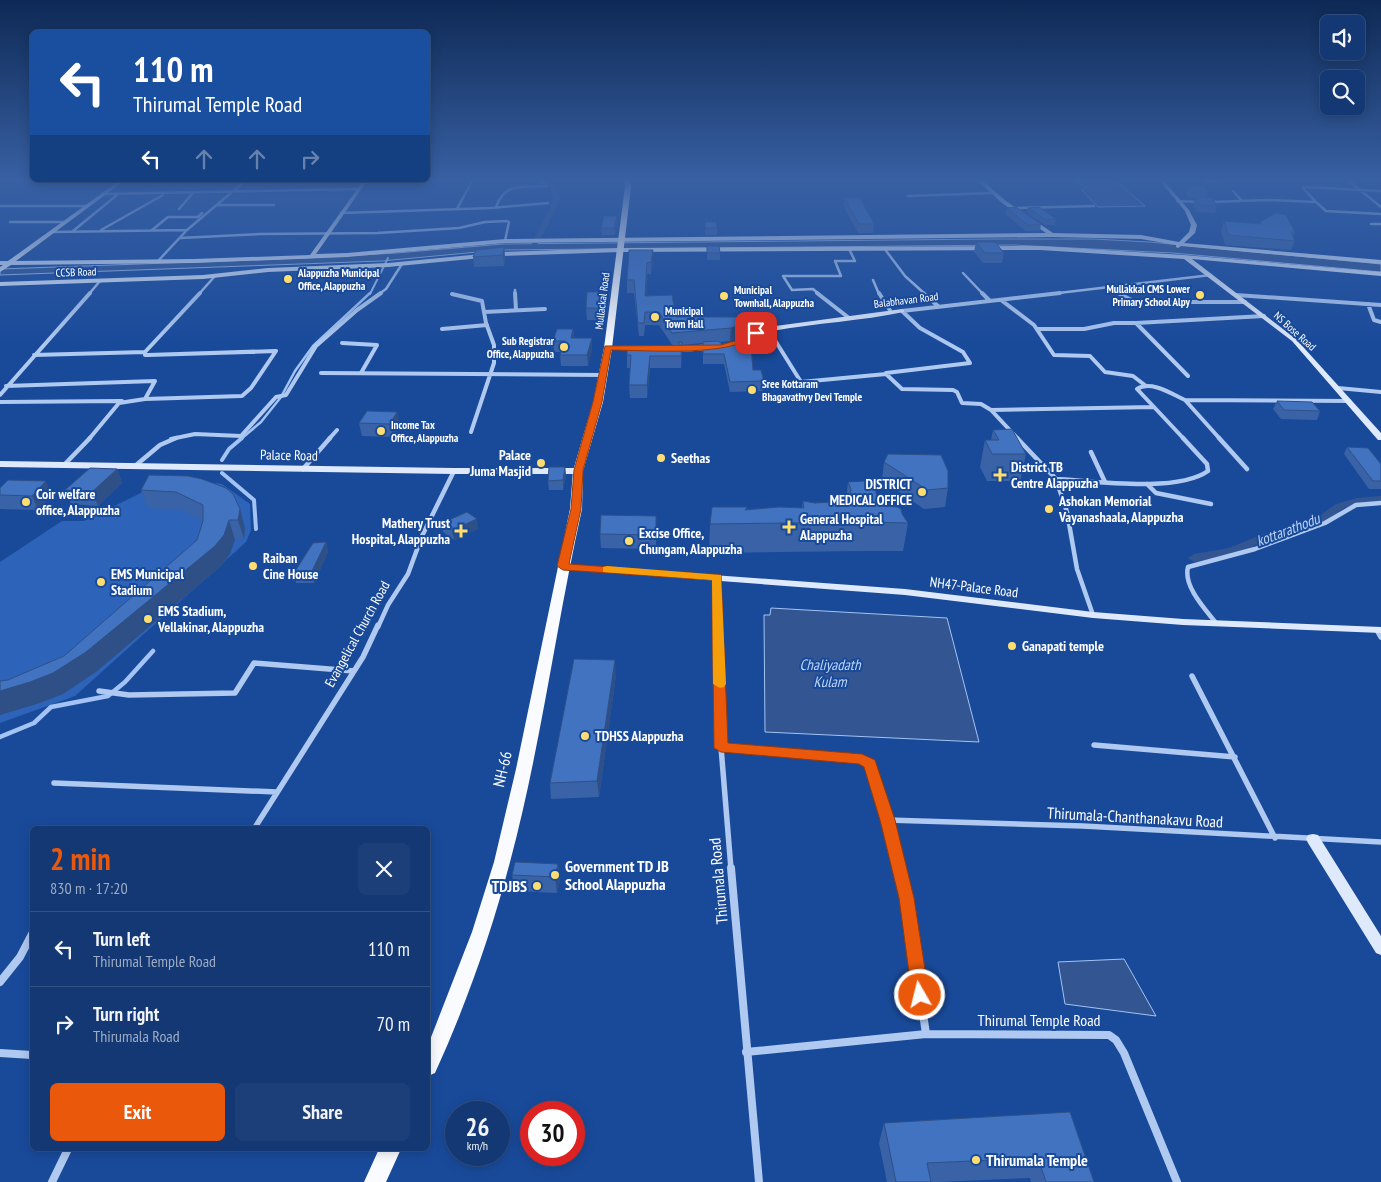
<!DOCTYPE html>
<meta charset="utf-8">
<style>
:root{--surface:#133874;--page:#1c3f79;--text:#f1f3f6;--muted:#9dacc5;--line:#325286;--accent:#ea580c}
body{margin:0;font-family:"PT Sans Narrow",sans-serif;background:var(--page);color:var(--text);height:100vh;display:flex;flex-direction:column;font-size:19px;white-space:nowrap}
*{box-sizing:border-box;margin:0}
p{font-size:16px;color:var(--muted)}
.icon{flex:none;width:28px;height:28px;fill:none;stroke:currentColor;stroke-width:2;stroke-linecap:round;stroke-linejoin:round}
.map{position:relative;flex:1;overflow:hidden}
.sheet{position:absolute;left:30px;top:826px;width:400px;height:325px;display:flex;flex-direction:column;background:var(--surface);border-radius:8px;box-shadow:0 2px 12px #0003,0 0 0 1px var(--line)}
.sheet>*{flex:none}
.hud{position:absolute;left:30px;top:30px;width:400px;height:152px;border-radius:8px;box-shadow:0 2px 12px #0003,0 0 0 1px var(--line);background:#1a4fa0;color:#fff;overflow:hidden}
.controls{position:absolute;left:1320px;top:15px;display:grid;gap:10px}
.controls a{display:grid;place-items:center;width:45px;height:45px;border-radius:8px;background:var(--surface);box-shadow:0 2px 12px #0003,0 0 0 1px var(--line);font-size:25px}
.speed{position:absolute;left:445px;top:1101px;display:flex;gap:10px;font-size:25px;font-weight:700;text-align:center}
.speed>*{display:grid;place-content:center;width:65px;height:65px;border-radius:50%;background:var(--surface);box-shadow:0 2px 12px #0003,0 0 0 1px var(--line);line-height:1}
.speed small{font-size:12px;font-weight:400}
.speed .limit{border:8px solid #d22;background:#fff;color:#111}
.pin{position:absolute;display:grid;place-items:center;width:42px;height:42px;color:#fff;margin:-21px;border-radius:10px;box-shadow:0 2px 8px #0006}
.me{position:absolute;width:55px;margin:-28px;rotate:352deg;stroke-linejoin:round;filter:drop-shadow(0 0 4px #0008)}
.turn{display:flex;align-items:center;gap:18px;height:105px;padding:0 20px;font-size:22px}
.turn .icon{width:65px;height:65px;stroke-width:2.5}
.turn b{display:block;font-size:35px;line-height:42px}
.lanes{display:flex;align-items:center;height:48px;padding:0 20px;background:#0003;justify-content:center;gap:25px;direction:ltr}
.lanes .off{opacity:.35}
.round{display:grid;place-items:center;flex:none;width:52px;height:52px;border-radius:8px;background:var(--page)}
.headline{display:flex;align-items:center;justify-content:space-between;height:85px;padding:0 20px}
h1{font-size:30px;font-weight:700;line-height:38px;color:var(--accent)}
.primary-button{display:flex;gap:10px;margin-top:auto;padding:10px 20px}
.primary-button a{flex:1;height:58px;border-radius:8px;background:var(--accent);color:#fff;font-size:20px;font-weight:700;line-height:58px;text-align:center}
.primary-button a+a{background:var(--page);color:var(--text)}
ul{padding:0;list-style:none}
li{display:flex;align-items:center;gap:15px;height:75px;padding:0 20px;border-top:1px solid var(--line)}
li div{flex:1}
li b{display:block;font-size:19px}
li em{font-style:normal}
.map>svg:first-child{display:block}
.green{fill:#2d63b8}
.water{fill:#335692;stroke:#a2c3f3}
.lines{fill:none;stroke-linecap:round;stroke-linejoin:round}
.stream-far3{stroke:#a2c3f3;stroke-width:2}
.stream-far2{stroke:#a2c3f3;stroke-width:2.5}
.stream-far1{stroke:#a2c3f3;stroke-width:4}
.stream{stroke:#a2c3f3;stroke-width:4.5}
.canal{fill:#335692;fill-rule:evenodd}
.street-far4{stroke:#afc9f1;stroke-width:2.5}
.street-far3{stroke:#afc9f1;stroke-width:4}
.street-far2{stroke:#afc9f1;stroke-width:4.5}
.street-far1{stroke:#afc9f1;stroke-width:5.5}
.street{stroke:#afc9f1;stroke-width:8}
.secondary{fill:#dee9fc;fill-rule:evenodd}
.primary{fill:#f9fbff;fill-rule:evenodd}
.wall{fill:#3963a6}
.shaded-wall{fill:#2e5087}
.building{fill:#4273c1;stroke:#2e5087}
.route{fill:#ea580c;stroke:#983908}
.slow{fill:#f59e0b}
.poi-dot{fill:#ffde6f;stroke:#194a9a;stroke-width:2}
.labels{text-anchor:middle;stroke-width:4;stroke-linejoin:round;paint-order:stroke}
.far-street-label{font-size:11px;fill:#fff;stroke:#194a9a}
.far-poi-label{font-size:11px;font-weight:bold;fill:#fff;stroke:#194a9a;text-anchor:start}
.street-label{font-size:14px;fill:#fff;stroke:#194a9a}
.poi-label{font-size:14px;font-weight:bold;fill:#fff;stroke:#194a9a;text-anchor:start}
.water-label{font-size:15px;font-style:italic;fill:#bcd4f8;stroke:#194a9a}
.near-street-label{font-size:16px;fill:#fff;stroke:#194a9a}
.near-poi-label{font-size:16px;font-weight:bold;fill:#fff;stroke:#194a9a;text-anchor:start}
</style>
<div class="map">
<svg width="1381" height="1182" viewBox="0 0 1381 1182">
<rect width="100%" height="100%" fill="#194a9a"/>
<!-- green -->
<path class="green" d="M173,477l49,7 28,20 1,26 -5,12 -171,154 -75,27v-161l62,-41h22z"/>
<!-- water -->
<path class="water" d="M1073,181h43l29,25 -47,1 -16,-17 4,-3z
M992,239h101l56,3 232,22v8l-208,-19 -160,-8 -514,5 -117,11 -382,14v-6l308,-11 88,-5 107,-9z
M771,608l176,10 32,124 -214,-10 -1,-117h6z
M1124,959l32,57 -91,-12 -7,-42z"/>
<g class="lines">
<!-- stream-far3 -->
<path class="stream-far3" d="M370,294l18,-36"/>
<!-- stream-far2 -->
<path class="stream-far2" d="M241,439l20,-17 20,-25 14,-26 18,-25 57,-53"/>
<!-- stream-far1 -->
<path class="stream-far1" d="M222,460l7,-11 13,-11
M222,473l32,27 2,29"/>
<!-- stream -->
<path class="stream" d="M0,737l34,-14 17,-16 57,-11 17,-14 28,-31"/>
<!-- canal -->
<path class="canal" d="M540,181c10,0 17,6 20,16 -1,6 -22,49 -25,51l-4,-2c6,-17 20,-33 22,-49l-4,-10z
M1381,496v6l-23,2 -14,4 -18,13 -57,18 -33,15 -42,8 -6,-4 6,-4 35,-6 32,-13 57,-18 18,-13 21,-6z"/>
<!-- street-far4 -->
<path class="street-far4" d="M1204,181h16
M1349,181l32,26
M1233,191l9,10
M102,194l256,-5
M908,196l85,-3
M1177,201l22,1
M1210,202l57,-2 49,2 -13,-14 3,-1 75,4
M1316,202l10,9 55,3
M218,205h56
M0,206h86
M496,207c10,-26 26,-19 51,-21l-6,-5
M1013,208l81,-2
M179,209l13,-15
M457,209l15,-28
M341,213l150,-5 57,-5
M10,222h55
M1371,224h10
M101,230l62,-35
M152,230l16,-13h30l4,-4
M73,231l44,-36
M52,232l135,-2
M180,238l80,-4 117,-1 82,-5 26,-6 22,-1 2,1 -4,19
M884,248l21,28 20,18
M158,261l29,-31 58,-49
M963,273l20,21
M873,280l6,14
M1108,287l12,7
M515,290v4
M89,294l11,-13
M199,294l16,-18
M379,294l7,-5 16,-25
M819,294l-6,-5 -21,1 -9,-14h58l-6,-15h20l-6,-12
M1050,294l161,-19"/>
<!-- street-far3 -->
<path class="street-far3" d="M515,293l1,17
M817,293l32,25
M879,293l12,19
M923,293l15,13
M982,293l8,8
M1118,293l17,9h110
M452,294l30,7 4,22 8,22v18l-23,69
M1236,295l145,10
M1001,300l33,25 20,30 36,1 15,16 28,4 13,10
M1368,304l6,16 7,2
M902,311l158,-18
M484,312l61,-3
M442,329l45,-4
M768,329l33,53 85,-8 16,15 51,1 4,2 5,11 19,1 10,6
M1037,329h47l30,-6h22
M342,343l35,2 -16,28
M34,355l111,-3 55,-59
M321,373l281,2
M886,373l84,-10 -7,-11 -43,-24 -18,-17
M1188,376l-52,-53 128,-7
M6,386l149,-5 -10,18
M1338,388l43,4
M0,395l90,-102
M1185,400l35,39
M0,402l122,-1
M1154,407l30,32
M89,439l30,-36 26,-4 97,-3 9,-8 25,-37 -128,4h-3v-3
M171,439l24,-5 46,2 35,-39 10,-2 30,-49 41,-36 24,-17
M329,439l8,-9
M1018,439l-27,-29 163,-3 -17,-18c14,-9 35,5 48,11l164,1"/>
<!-- street-far2 -->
<path class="street-far2" d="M1017,438l39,41 11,33 10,57 16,46
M1219,438l28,31
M1091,452l14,30
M65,464l25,-26
M135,466l25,-21 16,-7
M303,469l27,-31
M1056,479c38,2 121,14 152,-8l-1,-7 -24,-26
M1147,484l9,9 55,11
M717,577l1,50
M1216,623c-11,-14 -33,-37 -28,-56l67,-18 70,-26 31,-18 25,-2
M378,627l10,-22 20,-31 14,-38 32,-65"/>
<!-- street-far1 -->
<path class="street-far1" d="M718,625l3,122 10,122
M1377,630l4,7
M1192,676l83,162
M99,691l30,4 106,-2 19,-30 100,8
M1094,745l141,12
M721,747l141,12 8,5 29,105
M54,783l223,9
M887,820l196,6 298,16
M254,829l109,-172 15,-32"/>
<!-- street -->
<path class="street" d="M731,868l28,314
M899,868l7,30 20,136
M0,982l20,-25 12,-23
M746,1052l180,-18 183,1 7,5 8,13 53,129
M0,1053l32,2
M52,1182l16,-33"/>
<!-- secondary -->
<path class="secondary" d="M119,181h5l-108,80 178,-2 116,-4 53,-74h4l-51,73 31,-1 158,-14 541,-6 -44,-30 -24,-22h5l23,20 47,32 88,2 38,7 10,-10 2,-7 -6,-14 -25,-30h4l25,29 8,15 -2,8 -11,10 197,17v4l-200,-18 -3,2 -2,-1v-2l-35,-6 -89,-2 -547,6 -158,14 -153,6 -183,2 -11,7v-5l3,-2h-3v-4h8z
M1040,246l144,9 197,17v4l-189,-17 104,80 85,94v7h-3l-86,-99 -108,-82 -144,-9 -420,2 -118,4 -114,11 -120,5 -65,7 -203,7v-4l203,-7 65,-7 120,-5 114,-11 118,-4z
M902,309l2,1v2c-43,9 -88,11 -132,19 -12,1 -21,10 -31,14 -13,4 -65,10 -75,3l3,-2 55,-2 15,-4 29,-13z
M608,346h31l3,2 -3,2 -33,-1v-2z
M0,461l454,7h124l4,3 -4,3h-124l-454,-7z
M563,564l342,25 188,23 90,7 198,8v6l-198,-8 -90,-7 -188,-23 -345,-26 -2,-2 2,-2z
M1313,834l5,1 63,101v19l-5,-2 -68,-110 -2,-4 2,-4z"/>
<!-- primary -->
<path class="primary" d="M624,181h6l1,6 -19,161 -9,54 -20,69 -1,38c-26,117 -41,237 -72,353 -19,72 -44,143 -75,211l-7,3v-31l44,-113 22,-70 22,-93 54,-260 3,-38 20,-69 11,-54 21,-161z
M379,1149h22l-15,33h-22z"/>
</g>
<!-- wall -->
<path class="wall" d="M1188,186l20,6 -2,6 11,8 -2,7 -18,-1 -4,-8 2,-6h-6l-3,-5z
M844,198l30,26 -1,9h-15l-14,-26z
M1007,208l34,16 -1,7h-14l-21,-17z
M1028,208l28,11 -1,6h-10l-18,-12z
M1224,221l35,3 1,-2 35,10 -2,5 2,4 -4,9 -66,-5 -4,-14z
M705,222l12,6v7h-12z
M618,223l-3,12h-13l-1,-7z
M976,242l28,11 -2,10h-19l-9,-11z
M707,246l13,7v7h-13z
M504,247l1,11 -1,8 -30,1 -1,-10z
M653,250v11l-2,13h-4l-1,22 30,21h71v13l-8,8 -9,3 -10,1 33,28 11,11 -1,10 -33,1 -6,-28h-21v-21l-21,2 -1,23h-31l-3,30h-17l-1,-13 1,-17h-3v-21l51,-1v-1l-5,1 -14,-21h-14l-1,11h-5l-5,-43h-7v-13z
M604,292l1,11 -2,17h-16l-1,-12z
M573,329l1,9h18v11l-4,17h-27l-1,-11 1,-3h-7l-1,-11z
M1277,401l43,10 -3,9 -36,-1 -8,-10z
M397,412l3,13 -7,12 -31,-1 -3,-13z
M993,430l33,24 -6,27h-33l-7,-14 5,-27h6z
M1347,447l34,17v25h-12l-25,-35z
M884,462l64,26 -3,19 -21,2 -42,-29z
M565,467l1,9 -3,14h-14l-1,-9z
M117,469l5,14 -24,23 -27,-2 -6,-14z
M202,479l43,49 -1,11 -9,1 -5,14 -9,12 -125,106 -33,22 -23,9 24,-47 133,-116 6,-19 -21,-11 -34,-2 -7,-18z
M848,482l31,24 23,8 6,9 -5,28h-43l-151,2 1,-29 37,-17v2l55,-1 1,-7 12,2 31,-2z
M0,488l52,7 -14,15 -38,-1z
M656,516v33l-55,-1 -1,-14z
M442,523l36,6 -24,11 -11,-8z
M326,542l2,10 -14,31h-18l-2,-10z
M616,675l-17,122 -48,2 -1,-16z
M558,864l2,16 -3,13 -42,-2 -3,-16z
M1070,1112l24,70h-63l-1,-4 -93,4h-50l-8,-39 5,-20z"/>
<!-- shaded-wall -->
<path class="shaded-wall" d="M617,216l1,7 -3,12 -1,-7z
M504,247l1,11 -1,8 -1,-11z
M653,250v11l-2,13v-12z
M647,263v11l-1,35 -1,-13z
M604,292l1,11 -2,17v-12z
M747,317v13l-8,8 -9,3 1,-13z
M573,329l1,11 -3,-2z
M592,338v11l-4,17 -1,-11z
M650,356v12l-3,30v-13z
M397,412l3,13 -7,12 -3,-13z
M565,467l1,9 -3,14v-10z
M117,469l5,14 -24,23 -6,-14z
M46,481l6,14 -14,15 -6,-14z
M240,509l5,19 -1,11 -6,-19z
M477,519l1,10 -24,11 -2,-10z
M229,520l6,20 -5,14 -9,12 -125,106 -33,22 -23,9 -40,12v-24l30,-9 185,-136z
M326,542l2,10 -14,31 -3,-10z
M615,660l1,15 -17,122 -2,-16z
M558,864l2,16 -3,13 -2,-16z"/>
<!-- building -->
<path class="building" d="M1188,186l16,1 4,5h-17z
M844,198h16l14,26h-15z
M1195,198h17l5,8 -18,-1z
M1016,207l25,17 -13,1 -21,-17z
M1039,207l17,12 -10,1 -18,-12z
M1276,213l10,2 9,17h-4l4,9 -67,-6 -4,-14 37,3 -1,-2z
M604,216h13l-3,12h-13z
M705,222h11l1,6h-12z
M976,242h19l9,11h-19z
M707,246h12l1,7h-13z
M504,247l-1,8 -30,2 3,-7z
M629,250h24l-2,12 -4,1 -2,33 27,-1 4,22h71l-8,8 -8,3 -59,5 -13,-21h-14l-1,11h-6l-4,-43h-7z
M587,292h17l-1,16h-17z
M557,329h16l-2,9h21l-5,17h-27l5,-14h-12z
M718,341l4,3 29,1 2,25h8l3,11 -34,1 -6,-28h-21v-12z
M678,342h4l-1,14h-31l-3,29h-18l2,-30h-4v-8l54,-1z
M1277,401l35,1 8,9 -36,-1z
M367,411l30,1 -7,12 -31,-1z
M1012,429l14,25h-34l-7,-14h14l-6,-10z
M1347,447l21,1 13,16v17h-8z
M888,454l53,1 7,16v17l-21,2 -43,-28z
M549,467h16l-2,13 -15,1z
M90,468l27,1 -25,23 -27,-2z
M149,475l39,1 14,3 24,9 7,6 7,15 -2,11h-9l-5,15 -9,11 -129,106 -33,21 -23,9 -30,9v-10l8,-1 56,-24 133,-116 6,-19v-16l-27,-13 -35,-2z
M8,480l38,1 -14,15 -32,-1v-7z
M864,481l10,3 5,22 18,1 4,2 1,5 6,9 -45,-1 -153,2 2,-17h35l-2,3 34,-3 25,1 -1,-7 12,2 35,-2 1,-12 -3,-7z
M467,512l10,7 -25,11 -10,-7z
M601,515l55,1v19l-56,-1z
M326,542l-15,31h-17l19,-30z
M574,659l41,1 -18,121 -47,2z
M515,862l43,2 -3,13 -43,-2z
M1070,1112l24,70h-48l-8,-24 -111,5 4,19h-35l-12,-59z"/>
<!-- sky -->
<linearGradient id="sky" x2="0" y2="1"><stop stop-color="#0e2955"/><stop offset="0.52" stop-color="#3860a3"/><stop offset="1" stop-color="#3860a3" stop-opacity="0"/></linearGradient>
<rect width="1381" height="346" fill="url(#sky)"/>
<!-- route -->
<path class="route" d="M753,331l6,2c-26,25 -111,17 -148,17l-9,52 -19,68 -2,39 -12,55 152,11 7,168 134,11 13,6 20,60 19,78 15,97 -2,6 -7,2 -6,-2 -2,-6 -13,-97 -19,-78 -16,-53 -5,-3 -138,-12 -7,-4 -2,-168 -149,-10 -6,-4 14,-57 3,-39 19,-68 12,-56 116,-1 17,-5z"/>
<!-- slow -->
<path class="slow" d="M607,566l114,9 5,109 -2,3 -4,1 -7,-4 -1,-104 -109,-8v-5z"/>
<!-- markers -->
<g class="poi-dot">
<circle cx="288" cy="279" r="5"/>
<circle cx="1200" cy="295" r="5"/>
<circle cx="724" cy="296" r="5"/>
<circle cx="655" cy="317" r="5"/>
<circle cx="564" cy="347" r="5"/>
<circle cx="752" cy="390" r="5"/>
<circle cx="381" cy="431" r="5"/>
<circle cx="661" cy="458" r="5"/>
<circle cx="541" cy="463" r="5"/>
<path d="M997.5 467.5h5v5h5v5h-5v5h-5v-5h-5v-5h5z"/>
<circle cx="922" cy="492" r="5"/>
<circle cx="26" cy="502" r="5"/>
<circle cx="1049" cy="509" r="5"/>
<path d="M786.5 519.5h5v5h5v5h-5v5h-5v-5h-5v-5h5z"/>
<path d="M458.5 523.5h5v5h5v5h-5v5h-5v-5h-5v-5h5z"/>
<circle cx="629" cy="541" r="5"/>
<circle cx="253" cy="566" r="5"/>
<circle cx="101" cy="582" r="5"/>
<circle cx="148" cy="619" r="5"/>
<circle cx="1012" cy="646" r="5"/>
<circle cx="585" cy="736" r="5"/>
<circle cx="555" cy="875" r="5"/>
<circle cx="537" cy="886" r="5"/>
<circle cx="976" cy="1160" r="5"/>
</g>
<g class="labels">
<!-- far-street labels -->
<g class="far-street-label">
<text transform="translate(76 272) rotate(-2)" y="4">CCSB Road</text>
<text transform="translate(906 300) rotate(-7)" y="4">Balabhavan Road</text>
<text transform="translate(602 301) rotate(-83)" y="4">Mullackal Road</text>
<text transform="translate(1295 331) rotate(42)" y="4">NS Bose Road</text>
</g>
<!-- far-poi labels -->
<g class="far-poi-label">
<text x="298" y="277">Alappuzha Municipal<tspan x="298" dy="13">Office, Alappuzha</tspan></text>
<text x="1190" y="293" text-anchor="end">Mullakkal CMS Lower<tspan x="1190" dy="13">Primary School Alpy</tspan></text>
<text x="734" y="294">Municipal<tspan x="734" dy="13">Townhall, Alappuzha</tspan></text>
<text x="665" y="315">Municipal<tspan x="665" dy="13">Town Hall</tspan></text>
<text x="554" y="345" text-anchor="end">Sub Registrar<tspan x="554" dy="13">Office, Alappuzha</tspan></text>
<text x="762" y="388">Sree Kottaram<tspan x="762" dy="13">Bhagavathvy Devi Temple</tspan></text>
<text x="391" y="429">Income Tax<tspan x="391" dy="13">Office, Alappuzha</tspan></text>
</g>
<!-- street labels -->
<g class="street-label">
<text transform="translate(289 455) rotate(1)" y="5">Palace Road</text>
<text transform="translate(974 587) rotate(7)" y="5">NH47-Palace Road</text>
<text transform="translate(357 634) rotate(-61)" y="5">Evangelical Church Road</text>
</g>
<!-- poi labels -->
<g class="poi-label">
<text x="531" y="460" text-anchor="end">Palace<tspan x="531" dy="16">Juma Masjid</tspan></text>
<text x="671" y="463">Seethas</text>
<text x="1011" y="472">District TB<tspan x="1011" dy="16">Centre Alappuzha</tspan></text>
<text x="912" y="489" text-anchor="end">DISTRICT<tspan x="912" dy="16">MEDICAL OFFICE</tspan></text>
<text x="36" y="499">Coir welfare<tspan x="36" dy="16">office, Alappuzha</tspan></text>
<text x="1059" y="506">Ashokan Memorial<tspan x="1059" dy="16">Vayanashaala, Alappuzha</tspan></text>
<text x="800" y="524">General Hospital<tspan x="800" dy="16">Alappuzha</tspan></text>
<text x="450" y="528" text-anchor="end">Mathery Trust<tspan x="450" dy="16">Hospital, Alappuzha</tspan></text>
<text x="639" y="538">Excise Office,<tspan x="639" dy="16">Chungam, Alappuzha</tspan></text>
<text x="263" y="563">Raiban<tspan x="263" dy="16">Cine House</tspan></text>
<text x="111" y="579">EMS Municipal<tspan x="111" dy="16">Stadium</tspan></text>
<text x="158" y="616">EMS Stadium,<tspan x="158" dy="16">Vellakinar, Alappuzha</tspan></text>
<text x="1022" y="651">Ganapati temple</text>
<text x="595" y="741">TDHSS Alappuzha</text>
</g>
<!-- water labels -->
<g class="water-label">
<text transform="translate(1288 530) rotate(-21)" y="5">kottarathodu</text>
<text x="830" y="670">Chaliyadath<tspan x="830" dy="17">Kulam</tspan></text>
</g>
<!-- near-street labels -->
<g class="near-street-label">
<text transform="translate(502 769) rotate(-77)" y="6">NH-66</text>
<text transform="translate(1135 817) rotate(3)" y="6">Thirumala-Chanthanakavu Road</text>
<text transform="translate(718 881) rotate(-95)" y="6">Thirumala Road</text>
<text x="1039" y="1026">Thirumal Temple Road</text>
</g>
<!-- near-poi labels -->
<g class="near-poi-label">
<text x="565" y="872">Government TD JB<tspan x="565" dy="18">School Alappuzha</tspan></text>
<text x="527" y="892" text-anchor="end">TDJBS</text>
<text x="986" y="1166">Thirumala Temple</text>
</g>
</g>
</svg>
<div class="controls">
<a><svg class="icon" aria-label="sound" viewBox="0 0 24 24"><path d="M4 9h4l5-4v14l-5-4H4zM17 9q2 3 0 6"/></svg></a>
<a><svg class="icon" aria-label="search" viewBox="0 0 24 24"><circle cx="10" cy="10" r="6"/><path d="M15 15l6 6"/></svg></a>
</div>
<div class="speed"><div>26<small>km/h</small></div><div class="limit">30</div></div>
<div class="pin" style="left:756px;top:333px;background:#d93025"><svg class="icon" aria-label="arrive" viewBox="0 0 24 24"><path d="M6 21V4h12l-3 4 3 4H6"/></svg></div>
<svg class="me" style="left:920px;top:995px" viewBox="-20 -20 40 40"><circle r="17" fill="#ea580c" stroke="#fff" stroke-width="3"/><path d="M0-11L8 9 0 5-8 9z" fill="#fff"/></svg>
<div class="hud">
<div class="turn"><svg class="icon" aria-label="left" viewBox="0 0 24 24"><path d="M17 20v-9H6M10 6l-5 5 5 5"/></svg><div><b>110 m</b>Thirumal Temple Road</div></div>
<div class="lanes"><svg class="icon" aria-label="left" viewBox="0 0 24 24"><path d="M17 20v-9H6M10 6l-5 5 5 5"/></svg><svg class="icon off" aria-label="ahead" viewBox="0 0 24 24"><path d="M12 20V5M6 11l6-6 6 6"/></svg><svg class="icon off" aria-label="ahead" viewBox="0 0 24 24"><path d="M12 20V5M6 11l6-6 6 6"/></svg><svg class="icon off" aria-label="right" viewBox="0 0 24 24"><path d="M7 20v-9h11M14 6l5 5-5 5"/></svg></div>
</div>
<section class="sheet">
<div class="headline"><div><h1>2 min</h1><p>830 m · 17:20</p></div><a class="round"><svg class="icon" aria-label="close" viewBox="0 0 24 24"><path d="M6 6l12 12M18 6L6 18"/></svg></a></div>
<ul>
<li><svg class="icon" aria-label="left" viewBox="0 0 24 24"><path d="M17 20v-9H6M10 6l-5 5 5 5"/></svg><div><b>Turn left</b><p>Thirumal Temple Road</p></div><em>110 m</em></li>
<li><svg class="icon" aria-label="right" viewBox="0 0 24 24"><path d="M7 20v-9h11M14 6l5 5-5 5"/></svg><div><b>Turn right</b><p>Thirumala Road</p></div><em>70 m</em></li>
</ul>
<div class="primary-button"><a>Exit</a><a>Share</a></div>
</section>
</div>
